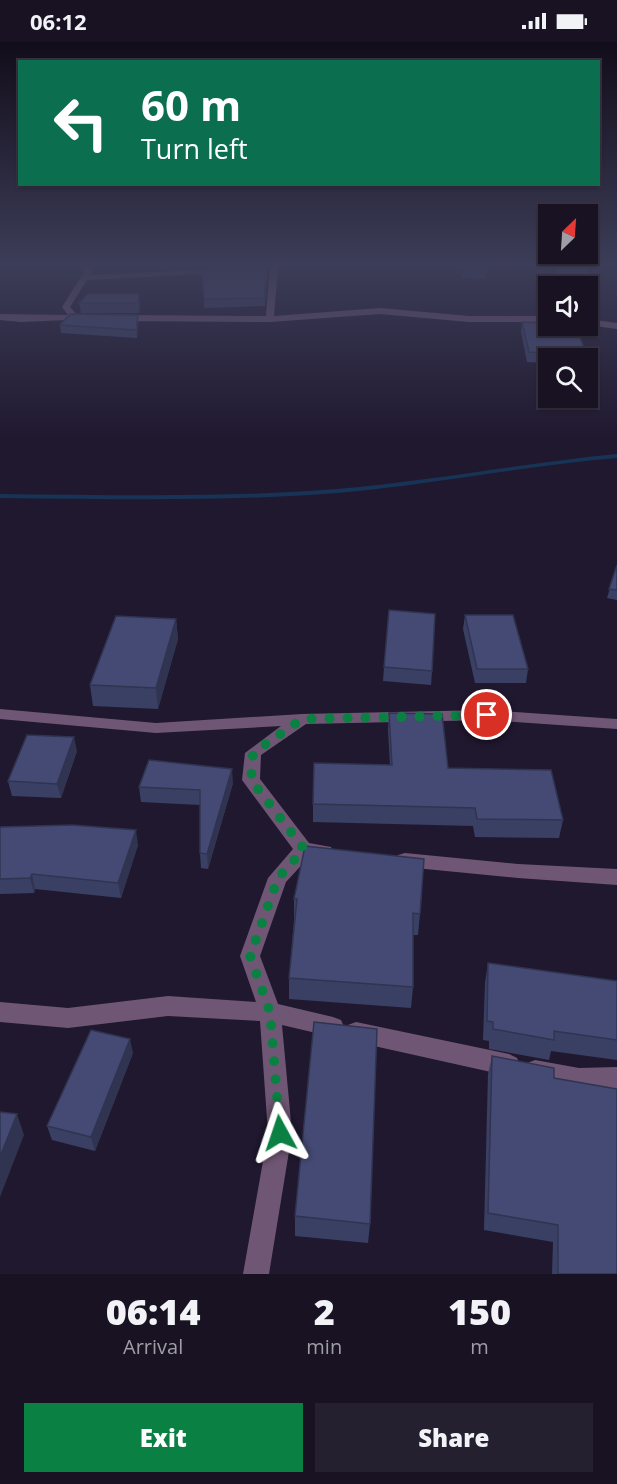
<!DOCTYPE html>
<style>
:root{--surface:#181223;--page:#252030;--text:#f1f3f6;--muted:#9f9ea6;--line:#363241;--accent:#0b8043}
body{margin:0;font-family:"Open Sans",sans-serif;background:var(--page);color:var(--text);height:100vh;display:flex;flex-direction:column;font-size:22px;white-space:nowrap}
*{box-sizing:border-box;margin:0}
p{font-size:20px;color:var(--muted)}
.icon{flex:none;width:33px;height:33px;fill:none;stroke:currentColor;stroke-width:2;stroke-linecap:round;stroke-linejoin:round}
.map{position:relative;height:1232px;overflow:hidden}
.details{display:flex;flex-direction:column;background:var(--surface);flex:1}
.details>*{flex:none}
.banner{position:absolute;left:18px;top:18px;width:582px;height:126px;border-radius:0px;box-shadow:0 2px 4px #0004,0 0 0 2px var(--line);background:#0b6e4f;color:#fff;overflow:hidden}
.needle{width:39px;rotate:25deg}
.controls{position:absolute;left:538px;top:162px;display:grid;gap:12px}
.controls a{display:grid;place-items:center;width:60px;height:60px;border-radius:0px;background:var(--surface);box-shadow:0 2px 4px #0004,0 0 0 2px var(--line);font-size:30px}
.pin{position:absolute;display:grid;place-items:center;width:51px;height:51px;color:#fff;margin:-26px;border:3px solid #fff;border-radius:50%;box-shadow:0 2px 6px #0007}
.me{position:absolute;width:66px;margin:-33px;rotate:355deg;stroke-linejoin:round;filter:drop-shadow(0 0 4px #0008)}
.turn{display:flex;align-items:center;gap:21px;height:126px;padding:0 24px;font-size:27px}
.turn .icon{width:78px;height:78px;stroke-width:2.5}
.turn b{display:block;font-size:42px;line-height:51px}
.eta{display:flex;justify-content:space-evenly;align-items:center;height:102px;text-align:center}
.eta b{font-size:36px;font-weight:800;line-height:42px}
.action{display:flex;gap:12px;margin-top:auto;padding:12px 24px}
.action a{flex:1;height:69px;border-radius:0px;background:var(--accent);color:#fff;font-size:24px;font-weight:800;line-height:69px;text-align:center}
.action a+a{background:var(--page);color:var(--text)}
.status{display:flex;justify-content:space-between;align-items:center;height:42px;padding:0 30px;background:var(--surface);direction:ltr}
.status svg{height:16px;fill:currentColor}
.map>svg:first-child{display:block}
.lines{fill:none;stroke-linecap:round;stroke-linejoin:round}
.stream{fill:#173456;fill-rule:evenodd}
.minor{fill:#705675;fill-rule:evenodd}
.wall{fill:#3a4064}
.shaded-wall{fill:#303451}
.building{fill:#444a74;stroke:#303451;stroke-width:1.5}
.route{stroke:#0b8043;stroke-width:10;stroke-dasharray:0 18}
</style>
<div class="status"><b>06:12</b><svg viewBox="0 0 49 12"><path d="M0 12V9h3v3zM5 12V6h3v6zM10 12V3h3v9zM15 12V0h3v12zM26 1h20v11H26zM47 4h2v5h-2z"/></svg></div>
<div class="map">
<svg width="617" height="1232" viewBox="0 0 617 1232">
<rect width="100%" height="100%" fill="#20182f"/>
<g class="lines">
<!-- stream -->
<path class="stream" d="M617,412v4c-94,8 -186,27 -280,35 -112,9 -225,6 -337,5v-4c112,1 225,4 337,-5 94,-8 186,-26 280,-35z"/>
<!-- minor -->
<path class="minor" d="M82,224h8l2,6 -2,3 132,-6 4,2 -4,2 -135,7 -17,27 7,8h13v4l-69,3 -21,-2v-6l68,1 -6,-8 22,-35z
M270,224h8l-4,50 106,-8 89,8h80v6h-80l-89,-8 -110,8 -150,-1 -4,-3 4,-3 146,1z
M588,277l29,4v6l-29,-4z
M0,667l156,14 146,-9 185,-4 130,9v10l-130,-9 -181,4 -45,31 -1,24 49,64 22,4 2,5 -2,5 -7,2 -16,-1 -22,24 -26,74 18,48 55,13 8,3 3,7 -3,7 -8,3 -51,-12 10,108 -23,141h-26l25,-141 -8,-112 -92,-5 -100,12 -68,-6v-20l68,6 100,-12 88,6 -16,-46 28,-78 25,-29 -51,-69 3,-27 36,-27 -125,7 -156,-14z
M405,811l113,11 99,5v16l-99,-7 -113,-11 -7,-2 -2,-5 2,-5z
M356,980l153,32 8,4 3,7 -3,7 -8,4 -153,-34 -8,-3 -3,-7 3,-7z
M535,1018l44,8 38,-1v22c-30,1 -61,1 -90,-10l-3,-8 3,-8z"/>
</g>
<!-- wall -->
<path class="wall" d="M267,224l-2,40 -61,2v-9z
M463,224h26l-4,13 -24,-1z
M557,224l31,2 3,30 -1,10h-2v-22h-32v-10z
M139,252l1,10 -1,9h-58l-2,-10z
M138,273v8l-1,15 -76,-5 -1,-8z
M522,280l64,32 -1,4h-36v5l-22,-1 -6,-30z
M617,523v35l-10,-2z
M465,573l63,54 -2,14h-51l-12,-54z
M176,577l2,20 -20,70 -65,-3 -3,-21z
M384,625l48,4 -1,14 -48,-4z
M389,671l59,55 115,52 -4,18 -84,-1 -2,-11 -160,-4v-18l77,-39 -2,-35z
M77,709l-16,47 -49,-2 -4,-15z
M233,741l-25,86 -7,-1 -1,-15v-48l-59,-3 -2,-15z
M0,785l138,18 -17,53 -86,-9 -1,4 -34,1z
M294,857l126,15 -2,21h-5v52l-2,21 -122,-9v-21l5,-58z
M488,921l129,18v79l-66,-9 -2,9 -60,-11v-8l-6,-1 2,-57z
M133,1011l-38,98 -43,-11 -5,-14z
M492,1014l62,22 63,196h-65l1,-32 -69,-12 4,-156z
M295,1174l75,8 -2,19 -73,-7z"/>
<!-- shaded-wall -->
<path class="shaded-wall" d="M267,224v8l-2,32 -1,-8z
M139,252l1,10 -1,9 -1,-10z
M138,273v8l-1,15 -1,-8z
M176,577l2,20 -20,70 -2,-21z
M74,695l3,14 -16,47 -4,-14z
M232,727l1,14 -25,86 -1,-15z
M136,788l2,15 -17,53 -3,-15z
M32,832l3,15 -1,4 -4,-15z
M130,997l3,14 -38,98 -4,-14z
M17,1072l7,21 -24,62v-40z"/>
<!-- building -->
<path class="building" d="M229,224h38l-3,32 -60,1 -2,-31h23z
M463,224h25l-2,5 -24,-1z
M557,224l31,2 3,30h-3v-12h-31z
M88,252h51l-1,9h-59z
M70,272l68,1 -2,15 -76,-5z
M522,280l27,1v3h27l10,28 -57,-2z
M617,523v25l-8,-1z
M389,568l46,4 -3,57 -48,-4z
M465,573h48l15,54h-51z
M116,574l60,3 -20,69 -66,-3z
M389,671l53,1 6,54 103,2 12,50 -86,-1 -2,-11 -162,-4 1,-41 78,2z
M27,693l47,2 -17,47 -49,-3z
M149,718l83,9 -25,85 -7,-1v-63l-61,-3z
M72,783l64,5 -18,53 -86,-9 -2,4 -30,1v-52z
M305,804l119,13 -4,55 -7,-1v74l-124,-9 8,-79h-3z
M488,921l129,18v59l-63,-9v9l-61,-11v-7l-6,-1z
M314,980l63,7 -7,195 -75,-8z
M91,988l39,9 -39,98 -44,-11z
M492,1014l62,12v10l63,11v185h-59v-49l-70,-12z
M0,1070l17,2 -17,43z"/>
<!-- sky -->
<linearGradient id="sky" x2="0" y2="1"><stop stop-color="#120d1a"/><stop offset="0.56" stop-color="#3c3d58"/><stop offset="1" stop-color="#3c3d58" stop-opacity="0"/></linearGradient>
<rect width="617" height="397" fill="url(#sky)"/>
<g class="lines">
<!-- route -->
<path class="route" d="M280,1091l-10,-121 -20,-56 28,-78 26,-29 -53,-69 2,-27 49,-34 185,-4"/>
</g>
</svg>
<div class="controls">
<a><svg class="needle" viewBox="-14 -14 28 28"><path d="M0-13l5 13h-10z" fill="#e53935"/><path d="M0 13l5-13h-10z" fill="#9f9ea6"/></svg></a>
<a><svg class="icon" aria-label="sound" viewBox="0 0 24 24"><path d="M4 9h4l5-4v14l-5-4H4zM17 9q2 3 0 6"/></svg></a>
<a><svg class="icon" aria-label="search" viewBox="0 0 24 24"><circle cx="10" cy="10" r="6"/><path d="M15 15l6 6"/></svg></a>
</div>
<div class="pin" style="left:487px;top:673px;background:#d93025"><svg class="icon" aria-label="arrive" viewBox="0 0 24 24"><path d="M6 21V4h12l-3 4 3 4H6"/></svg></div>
<svg class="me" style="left:280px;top:1091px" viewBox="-20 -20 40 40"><path d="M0-17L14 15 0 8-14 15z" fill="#0b8043" stroke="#fff" stroke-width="4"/></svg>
<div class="banner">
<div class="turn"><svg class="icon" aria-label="left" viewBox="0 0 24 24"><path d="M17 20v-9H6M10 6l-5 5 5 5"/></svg><div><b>60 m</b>Turn left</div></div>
</div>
</div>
<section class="details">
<div class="eta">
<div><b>06:14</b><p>Arrival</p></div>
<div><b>2</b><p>min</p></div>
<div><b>150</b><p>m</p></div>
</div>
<div class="action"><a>Exit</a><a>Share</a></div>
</section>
